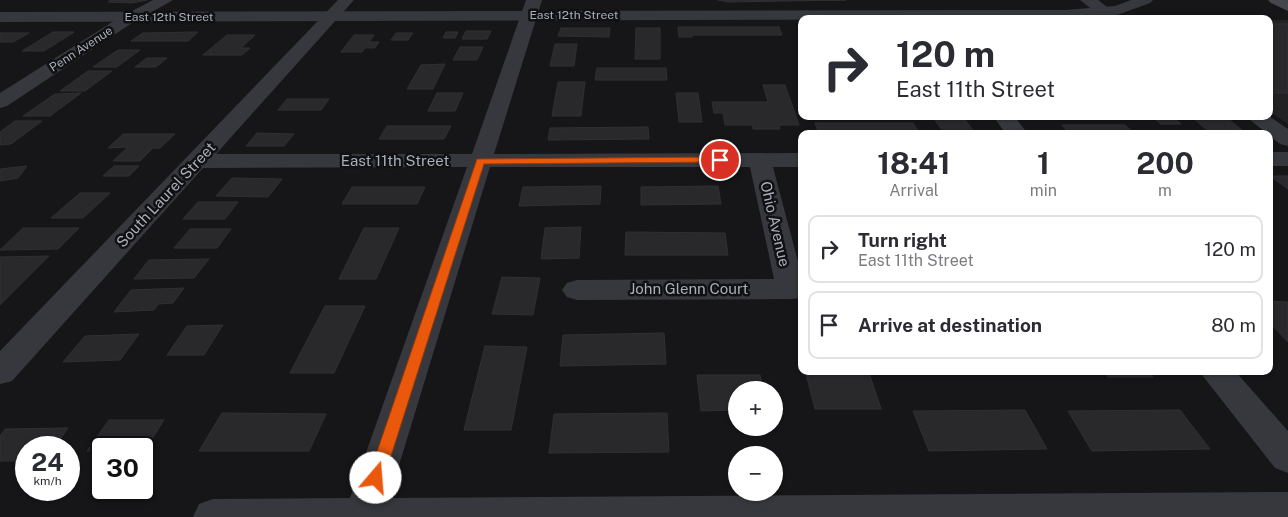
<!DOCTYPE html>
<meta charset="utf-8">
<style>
:root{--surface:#fff;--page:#f2f2f3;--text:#2b2b33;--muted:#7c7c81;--line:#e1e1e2}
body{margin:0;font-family:"Public Sans",sans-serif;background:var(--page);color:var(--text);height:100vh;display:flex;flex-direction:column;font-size:19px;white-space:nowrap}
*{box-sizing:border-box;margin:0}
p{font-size:16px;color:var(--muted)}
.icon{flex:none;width:28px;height:28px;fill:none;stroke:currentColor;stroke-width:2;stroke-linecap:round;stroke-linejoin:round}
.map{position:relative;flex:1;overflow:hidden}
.sheet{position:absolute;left:798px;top:130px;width:475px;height:245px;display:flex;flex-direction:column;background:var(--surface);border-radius:10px;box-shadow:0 1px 4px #0004}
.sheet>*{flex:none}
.top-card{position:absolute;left:798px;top:15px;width:475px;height:105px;border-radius:10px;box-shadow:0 1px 4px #0004;background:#fff;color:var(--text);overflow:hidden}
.fabs{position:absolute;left:728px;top:381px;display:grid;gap:10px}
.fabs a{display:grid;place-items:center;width:55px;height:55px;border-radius:50%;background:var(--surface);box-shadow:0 1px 4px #0004;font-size:25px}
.speed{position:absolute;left:15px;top:436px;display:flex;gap:10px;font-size:25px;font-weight:700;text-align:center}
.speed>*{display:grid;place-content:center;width:65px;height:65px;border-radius:50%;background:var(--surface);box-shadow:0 1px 4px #0004;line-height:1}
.speed small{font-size:12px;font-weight:400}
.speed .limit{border:2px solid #111;border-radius:8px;background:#fff;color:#111}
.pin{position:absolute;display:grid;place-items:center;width:42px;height:42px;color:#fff;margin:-21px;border:2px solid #fff;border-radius:50%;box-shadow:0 1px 5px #0007}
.me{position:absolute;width:55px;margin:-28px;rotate:18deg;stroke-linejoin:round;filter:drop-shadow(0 0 4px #0008)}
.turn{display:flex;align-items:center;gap:18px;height:105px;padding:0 15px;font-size:22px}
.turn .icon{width:65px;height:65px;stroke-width:2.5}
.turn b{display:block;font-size:35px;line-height:42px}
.eta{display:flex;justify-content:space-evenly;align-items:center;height:85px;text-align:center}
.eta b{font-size:30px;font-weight:700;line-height:35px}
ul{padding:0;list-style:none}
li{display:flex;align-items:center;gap:15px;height:68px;margin:0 10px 8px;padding:0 5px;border:2px solid var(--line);border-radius:10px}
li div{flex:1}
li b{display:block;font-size:19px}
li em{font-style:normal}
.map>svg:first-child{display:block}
.built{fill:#222225}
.building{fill:#29292c;stroke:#303034}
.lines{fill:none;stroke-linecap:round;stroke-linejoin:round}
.minor{fill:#37383d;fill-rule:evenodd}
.tertiary{fill:#37383d;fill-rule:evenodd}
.secondary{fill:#45474d;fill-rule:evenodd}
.route{fill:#ea580c;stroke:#983908}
.labels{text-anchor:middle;stroke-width:5;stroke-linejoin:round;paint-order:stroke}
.far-street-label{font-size:12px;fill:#a8adb8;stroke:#111113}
.street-label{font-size:15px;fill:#a8adb8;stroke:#111113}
</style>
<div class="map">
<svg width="1288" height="517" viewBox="0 0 1288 517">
<rect width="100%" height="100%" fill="#161618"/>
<!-- built -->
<path class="built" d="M1269,20h19v104l-19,-13z"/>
<!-- building -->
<path class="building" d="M111,0h36l-15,3 -24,-1z
M718,0h128l-118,2z
M1269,24h19v69h-19v-58h5l-5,-3z
M678,27h101l3,8h-90v2h-13z
M561,28h49l-1,9 -51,-1z
M636,28h24v31h-25z
M466,31h25l-4,8h-25z
M53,32h21l-30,19h-22z
M198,32l-10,9h-57l12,-8z
M446,32h12l-3,6h-12z
M0,33h29l-16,9h-13z
M396,33h17l-5,7h-17z
M227,35h28l-14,13h9l-8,7h-39z
M354,35h20l-5,7h10l-4,6h-10l-3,4h-21z
M555,44h22l-3,22h-24z
M460,47h23l-6,13h-24z
M118,50h22l-23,17h-24z
M147,58h20l-11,9h-21z
M445,64l-12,25h-26l14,-24z
M597,68h69l1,12h-72z
M88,71h24l-27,20h-25z
M558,82h27l-4,34h-29z
M763,85h22l14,40h-20l1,4h-27l-1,-4h-27l-2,-12h-9l-2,-11h56z
M81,93l-31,23h-27l32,-22z
M437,93h26l-8,18h-27z
M676,93h22l4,29h-23z
M287,99h42l-8,11h-43z
M932,116h30l14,18h-31z
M1151,116h20l10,8h-20z
M1193,118h34l15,12h-35z
M15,121h27l-31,23 -11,1v-13z
M815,123h98l7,11h-101z
M1062,125h63l10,9h-65z
M387,126h64l-7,13h-65z
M648,127l1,12 -101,1 2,-12z
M257,133l37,1 -10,12h-38z
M123,134h52l-15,14h-7l-13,13h-27l15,-14 -20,1z
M27,166l-9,12 -18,3v-12z
M114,166h25l-10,10h-26z
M1270,176h18v13z
M232,178l50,1 -14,18 -52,-1z
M601,186l-1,18 -81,2 4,-19z
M718,186l3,18 -80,1v-18z
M352,187h73l-8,17h-75z
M80,193h30l-27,25h-32z
M198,202h40l-13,17h-42z
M581,227l-2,31 -38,1 4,-31z
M23,228h56l-21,21 -58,1z
M364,228h35l-23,51h-37z
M190,229h41l-14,19h-43z
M626,232l99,1 3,22h-103z
M49,256l-49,49v-48z
M209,259l-15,19 -60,1 15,-19z
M502,277l38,1 -7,37 -41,-1z
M184,288l-11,15 -15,1 -4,6 -40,2 17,-22z
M1269,301l19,1v40l-19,-20z
M325,306h40l-31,67h-44z
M223,325l-19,30h-37l20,-29z
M664,333l2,31 -106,2 3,-31z
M139,334l-19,26 -57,2 22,-26z
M485,346l42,1 -16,83h-47z
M1104,371h45l4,6h-45z
M869,373l12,36h-66l-9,-35z
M697,375h63l3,15h-27v20l-35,1z
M1025,410l22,39 -118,2 -16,-40z
M1180,410l30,39 -118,2 -24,-40z
M222,413l104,1 -17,37h-110z
M667,413l2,39 -120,1 5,-39z
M109,420h55l-19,30 -1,-2h-43v2l-14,1z
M68,428l-14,20h-28v13h-26v-25l5,-7z"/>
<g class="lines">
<!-- minor -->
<path class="minor" d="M153,0h20l-44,25 -122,81 -7,2v-15l117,-74z
M338,0h16l-138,154h256l54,-154h16l-48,154 307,-1v14h-28l28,106v25l-10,1 -214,1 -10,-3 -5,-7 5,-7 10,-3 197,-1 -24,-112h-260l-101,331 899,-6v25h-1095l6,-13 14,-5 137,-1 117,-331 -264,1 -191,213 -12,3v-33z
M1080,0h18l25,19h-19z
M993,116h21l14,18h-22z
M1245,116h24l19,13v17l-8,-2z
M1269,152h19v14h-19z
M1199,371h36l53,60v42l-13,-5z"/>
<!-- tertiary -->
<path class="tertiary" d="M1131,0h22l-3,3 -33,12 -42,4 -1075,3v-10l1065,-2 50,-4z"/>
<!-- secondary -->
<path class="secondary" d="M1268,0h20v11l-17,-8z"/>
</g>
<!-- route -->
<path class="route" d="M720,157l3,1v4l-239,2 -100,314 -2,4 -6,2 -6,-2 -2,-4 109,-319z"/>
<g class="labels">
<!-- far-street labels -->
<g class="far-street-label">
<text x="574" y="19">East 12th Street</text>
<text x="169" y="21">East 12th Street</text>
<text transform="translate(81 49) rotate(-33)" y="4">Penn Avenue</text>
</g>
<!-- street labels -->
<g class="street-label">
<text x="395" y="166">East 11th Street</text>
<text transform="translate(166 195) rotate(-47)" y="5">South Laurel Street</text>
<text transform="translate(775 224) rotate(77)" y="5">Ohio Avenue</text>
<text x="689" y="294">John Glenn Court</text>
</g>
</g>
</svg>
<div class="fabs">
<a>+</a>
<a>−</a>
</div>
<div class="speed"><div>24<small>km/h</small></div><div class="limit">30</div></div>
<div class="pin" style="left:720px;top:160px;background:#d93025"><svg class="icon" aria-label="arrive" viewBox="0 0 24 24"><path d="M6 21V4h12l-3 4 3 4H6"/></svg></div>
<svg class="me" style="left:376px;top:478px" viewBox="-20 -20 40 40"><circle r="19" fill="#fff"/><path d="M0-13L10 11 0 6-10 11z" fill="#ea580c"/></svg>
<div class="top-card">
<div class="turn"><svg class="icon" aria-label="right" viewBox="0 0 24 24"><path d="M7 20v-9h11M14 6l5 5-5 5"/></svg><div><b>120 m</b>East 11th Street</div></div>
</div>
<section class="sheet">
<div class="eta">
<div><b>18:41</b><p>Arrival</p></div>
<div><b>1</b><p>min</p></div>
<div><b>200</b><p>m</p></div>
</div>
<ul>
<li><svg class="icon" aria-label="right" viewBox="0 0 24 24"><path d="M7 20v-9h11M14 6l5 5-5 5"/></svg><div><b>Turn right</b><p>East 11th Street</p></div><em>120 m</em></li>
<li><svg class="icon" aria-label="arrive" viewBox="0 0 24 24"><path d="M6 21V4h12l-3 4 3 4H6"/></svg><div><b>Arrive at destination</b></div><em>80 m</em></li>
</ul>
</section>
</div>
